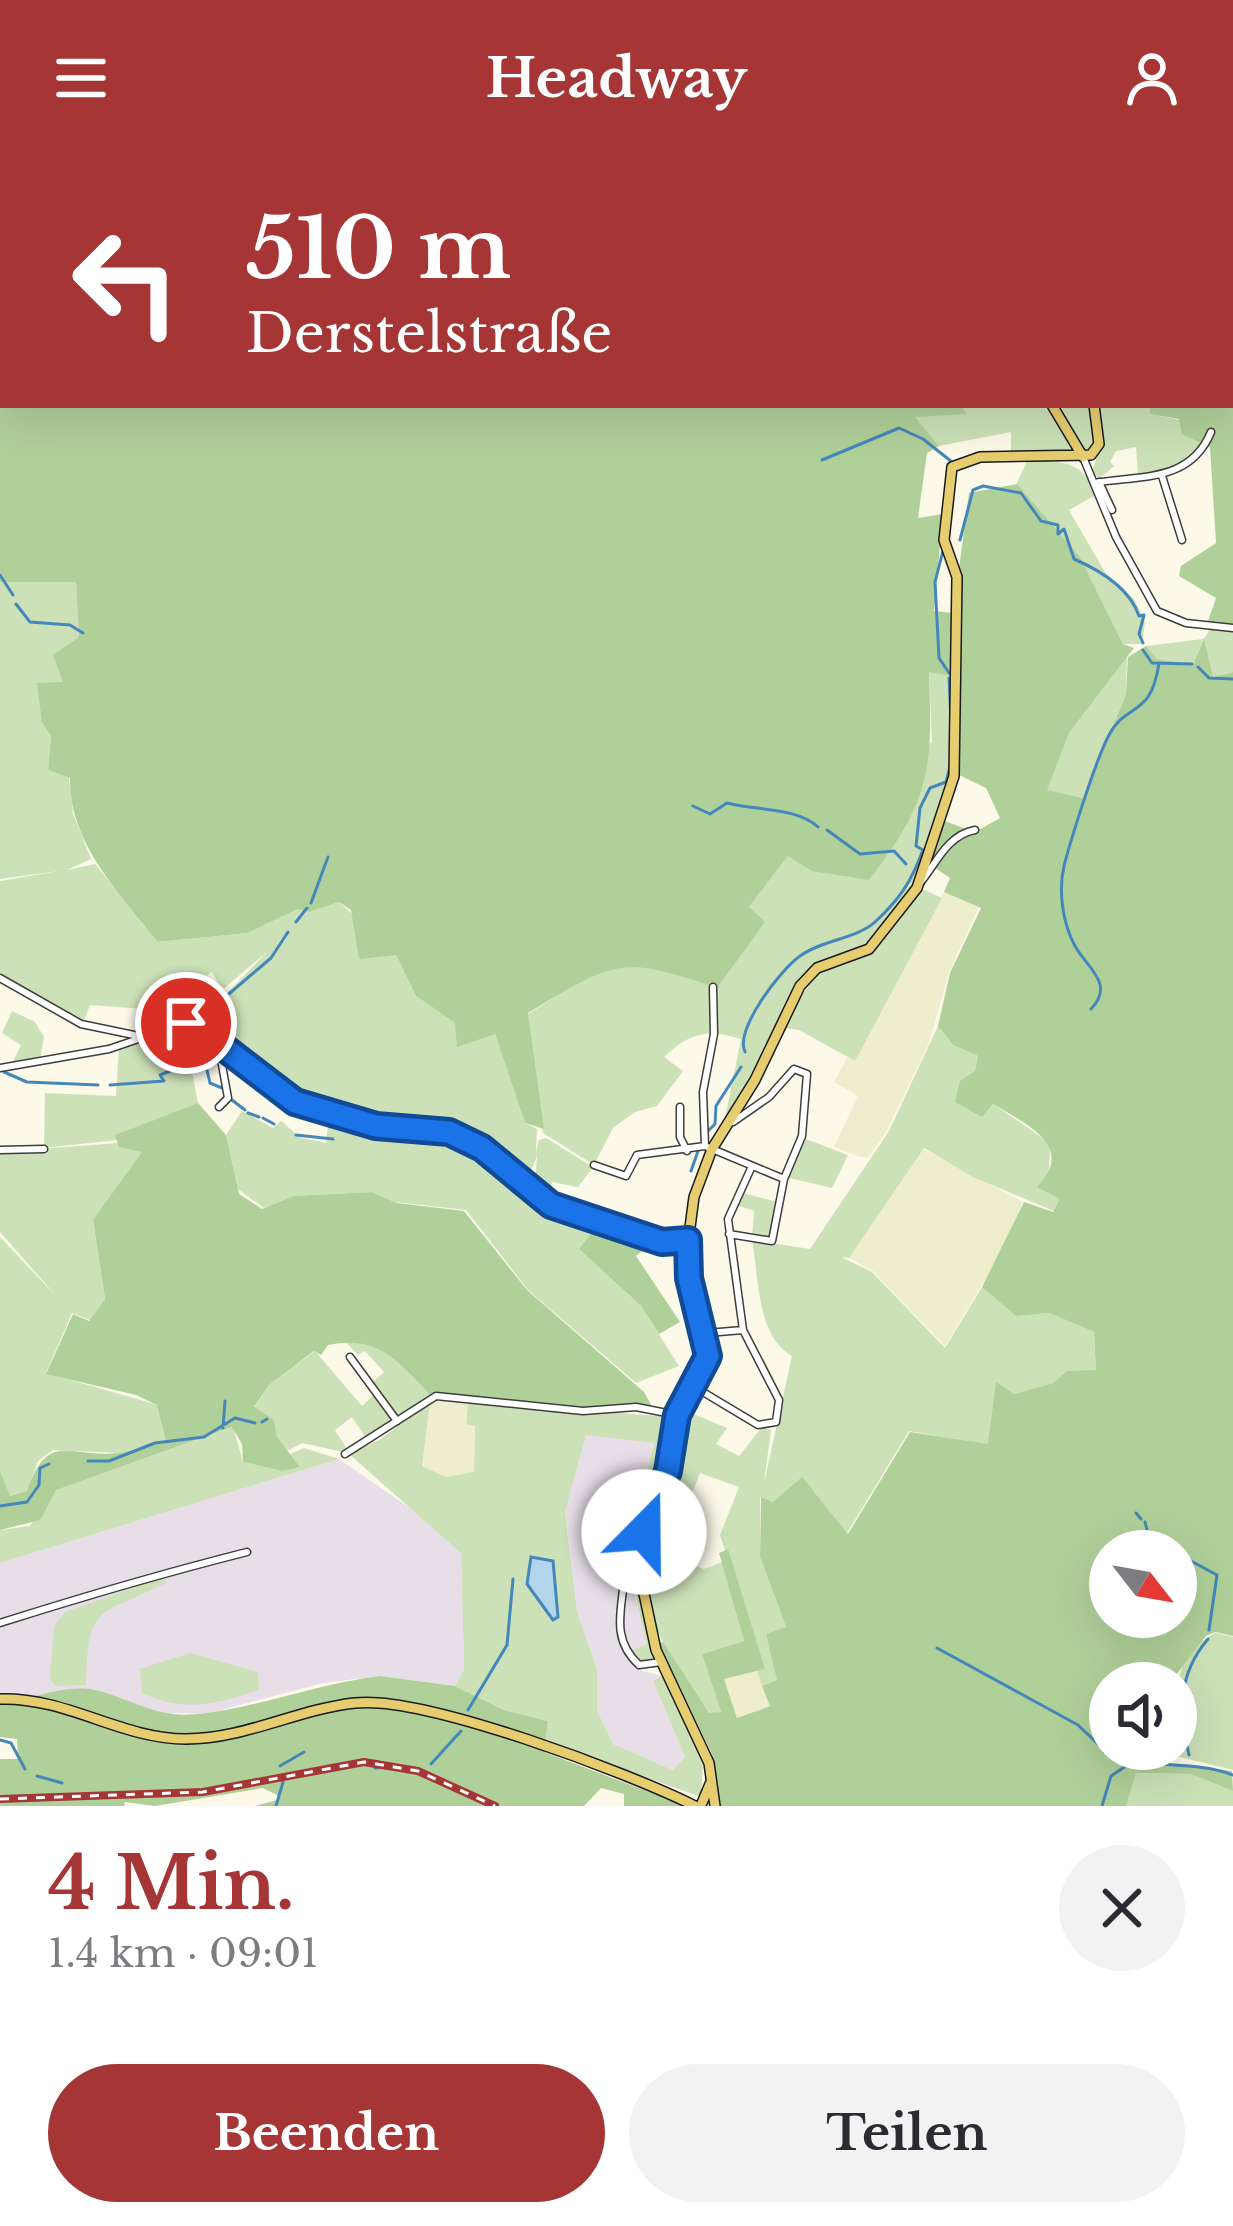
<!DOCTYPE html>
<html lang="de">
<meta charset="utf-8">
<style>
:root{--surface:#fff;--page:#f2f2f3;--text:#2b2b33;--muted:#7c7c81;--accent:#a63536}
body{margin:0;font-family:"Libre Baskerville",serif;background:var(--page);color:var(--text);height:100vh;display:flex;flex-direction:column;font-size:45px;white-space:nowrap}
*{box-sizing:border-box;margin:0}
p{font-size:39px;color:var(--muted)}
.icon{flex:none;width:66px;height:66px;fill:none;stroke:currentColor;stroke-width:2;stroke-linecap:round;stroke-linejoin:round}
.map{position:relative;height:1650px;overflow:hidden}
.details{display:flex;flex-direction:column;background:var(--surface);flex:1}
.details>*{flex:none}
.top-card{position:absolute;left:0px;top:0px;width:1233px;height:252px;box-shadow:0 12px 48px #0002;background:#a63536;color:#fff;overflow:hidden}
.needle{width:78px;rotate:121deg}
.fabs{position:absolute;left:1089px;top:1374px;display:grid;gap:24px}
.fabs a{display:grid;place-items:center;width:108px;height:108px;border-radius:50%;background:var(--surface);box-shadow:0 12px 48px #0002;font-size:60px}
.pin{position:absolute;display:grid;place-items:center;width:102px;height:102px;color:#fff;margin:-51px;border:6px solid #fff;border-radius:50%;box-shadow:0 3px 12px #0007}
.me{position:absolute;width:132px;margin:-66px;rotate:22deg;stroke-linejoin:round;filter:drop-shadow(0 0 9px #0008)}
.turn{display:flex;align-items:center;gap:42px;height:252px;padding:0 48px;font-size:54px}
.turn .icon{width:156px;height:156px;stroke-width:2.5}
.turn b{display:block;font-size:84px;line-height:102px}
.round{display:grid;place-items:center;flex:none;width:126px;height:126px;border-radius:63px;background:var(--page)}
.head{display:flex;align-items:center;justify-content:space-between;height:204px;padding:0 48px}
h1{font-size:72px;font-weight:700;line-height:90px;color:var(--accent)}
.button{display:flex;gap:24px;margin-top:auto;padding:24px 48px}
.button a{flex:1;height:138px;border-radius:72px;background:var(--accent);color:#fff;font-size:48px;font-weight:700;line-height:138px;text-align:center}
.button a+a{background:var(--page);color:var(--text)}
header{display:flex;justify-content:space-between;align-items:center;height:156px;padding:0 48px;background:var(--accent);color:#fff;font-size:54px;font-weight:700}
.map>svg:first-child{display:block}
.industrial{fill:#e7dee8}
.farmland{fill:#eeedcd}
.green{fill:#cce1b8}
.forest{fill:#b0d099;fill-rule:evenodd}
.water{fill:#b4d6ed;stroke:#4587ba;stroke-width:3}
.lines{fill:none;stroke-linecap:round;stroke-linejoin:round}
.stream{stroke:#4587ba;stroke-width:3}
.minor-casing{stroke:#3d3d3d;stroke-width:9}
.major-casing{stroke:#1b1b1b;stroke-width:12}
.minor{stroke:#fff;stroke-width:6}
.major{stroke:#e6cd6f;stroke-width:9}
.rail-casing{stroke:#a63536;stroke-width:8}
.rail{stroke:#fff;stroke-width:3;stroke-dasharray:9;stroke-linecap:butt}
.route-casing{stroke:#114b97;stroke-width:30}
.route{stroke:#1a73e8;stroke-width:21}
</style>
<header><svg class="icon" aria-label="menu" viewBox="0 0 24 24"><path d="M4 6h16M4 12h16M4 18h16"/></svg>Headway<svg class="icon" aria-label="person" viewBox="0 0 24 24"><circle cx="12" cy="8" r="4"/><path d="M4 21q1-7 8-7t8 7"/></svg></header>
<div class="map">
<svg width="1233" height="1650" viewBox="0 0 1233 1650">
<rect width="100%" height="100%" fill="#fcf9e9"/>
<!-- industrial -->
<path class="industrial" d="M586,1278l68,9 -19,72 -6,57 18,72 -21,13 16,14 20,5 -9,5 32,76 -12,13 -60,-26 -16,-34v-41l-20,-57 -12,-100z
M339,1303l91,63 31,31 3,116 -9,17 -75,-10 -57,7 -117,31 -60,-2 -49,-22 -97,15v-142z"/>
<!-- farmland -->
<path class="farmland" d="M944,736l35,15 -30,65 -20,71 -42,87 -19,28 -8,-1 -26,-10 24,-51 -24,-14 13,-24 8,2z
M923,993l100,53 -19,46 -59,98 -72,-75 -24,-13z
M438,1241l30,5 -2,22 9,1 -1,48 -29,4 -23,-11 8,-65z
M757,1515l14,34 -34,13 -13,-39z"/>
<!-- green -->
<path class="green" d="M960,249h89l25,46 -63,3v-22l-72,14 -25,-30 52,-2z
M1055,249h37l6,35 -5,11 -8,2z
M1096,249h54l1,9 28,6 26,24c-19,21 -39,28 -67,30l-2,-27 -20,4 -6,11 4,4 -15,13 -7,-8 7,-20z
M1028,303c35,4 54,0 68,36l-27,15 37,64 28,25 11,23 -3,22h-19l-43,-87 -65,-70z
M76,425l3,56 -15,46h-26l13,52 -3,35 21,7 4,37 18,45 -24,11 28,-6 64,78 89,-9 50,-24 11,3 30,-10 57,53 20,41 39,27 40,11 30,89 12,6 -1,24 3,-13 7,-2 47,29 -15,20 -26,-5 -2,21 -15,-16 2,-31 -10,25c-24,-19 -48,-43 -78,-52 -18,-5 -38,-1 -56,-3 -64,-6 -159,-52 -187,-111l61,-63 -45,38 -10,-18 -55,38 -67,-5 -7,18 -83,-47v-95l59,-10 -59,8v-297z
M1211,471l22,2v43l-20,5 -9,-38z
M1203,483l-10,27 -36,-7 -11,-13z
M1127,501l-1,37 -42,104 -38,-8 23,-57z
M929,515l24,5v96l-36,112 -45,59 -39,14 -35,28 -45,93 -28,40 16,-79c-33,-11 -52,-6 -77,18l19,14 -26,35 -22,6 -22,16 -19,37 -51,-32 -15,-119 72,-45 152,-32 12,-15 -15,-15 39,-51 144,-114z
M920,732l22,10 -87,163 -56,-31 -20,-3 41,-57 40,-15z
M12,855l23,11 9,15 -4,22 -29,6 10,-20 -19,-12z
M195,864l11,6 -16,35 8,42 -82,32 1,5 -73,8 1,-55 71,3 3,-49z
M938,870l15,19 25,11 -3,15 18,33 57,39 -1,32 12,24 -7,12 -81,-34 -49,-29 -75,110 -8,-1 31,15 73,76 37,-61 34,28 33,-2 45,19 2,39h-29l-14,12 -39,11 -26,51 -79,-14 -62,102 -45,-55 -29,24 -13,-5v60l26,70 -9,53 -15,6 -5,-15 7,-2 -44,-134 19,-48 -39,-14 -24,62 3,25 25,9 18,-7 22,79 -42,13 19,58 -11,2c-39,-57 -80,-104 -59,-179 6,-21 17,-40 24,-61 7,-20 3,-43 11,-63l41,17 -11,16 23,12 23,-29 9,3 -7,53 28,-127c-36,-21 -33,-79 -40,-116l58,9 79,-118z
M330,954l46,17 75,7 39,22 60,51 51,13 -22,29 62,57 38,60 -43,17 -108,-93 -62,-80 -71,-8 -23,-10 -79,4 -29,12 -26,-19 -12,-54 16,-24 31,17 8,-7 20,17 25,5z
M806,983l42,16 -16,33 -47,-11z
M118,987l25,8 -50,70 12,78 -15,21 -18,-7 -26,60 112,32 8,36 -45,12 -68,-3 -15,11 -11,30 -18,5 -9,-25v-234l58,61 -58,-66v-80z
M740,1036l37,10 -6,37 -19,-2 2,-26 -20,-7z
M355,1184l30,7 45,48 -33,23 -24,-36 11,-10 -19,-21 -7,4 -13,-14z
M315,1195l47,55 14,-13 18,28 -28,17 -14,-21 -17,13 12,19 -4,3 -41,-9 -15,8 -33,-43 15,-23z
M430,1245l-8,65 24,11 28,-5 1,-46 -9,-2 2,-22 206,15 -8,49 -27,78v54l15,58 -5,6 -13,-3 -3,-9 14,-6c-24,-88 -15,-115 7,-201l-68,-8 -21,77 12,100 20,57v41l16,34 60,26 12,-13 -32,-76 9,-5 41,85 -2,36 -156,-55 3,-21 -44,-11 -49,-24 9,-17 -3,-116 -112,-99 32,-15z
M233,1271l10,35 38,9 18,-5 -9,-12 14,-6 35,11 -339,104v-33l30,-4 25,-36z
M163,1421l3,6c-69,34 -78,20 -80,102l-31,1 -5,-9 4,-51 11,-14z
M1215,1477l18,4v133l-53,-13h-53l-17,-8h66c0,-47 -8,-90 39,-116z
M190,1497l68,19 1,18c-43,14 -74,23 -117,3l-2,-24z
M1135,1617l56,1 42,17v15h-107z"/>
<!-- forest -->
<path class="forest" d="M0,0h25l-22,3v246h957l7,9 -52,3 24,29 -12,7 -9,65 25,-4 -9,97 19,2v63l-24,-4c4,99 1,128 -60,208l-57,-9 -24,-15 -39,51 16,15 -48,66c-96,-34 -103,-27 -189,25l16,116 -19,-6 -30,-89 -38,13 -2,-24 -39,-27 -20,-41 -37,4 -8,-49 -12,-8 -30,10 -11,-3 -50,24 -90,9c-38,-49 -89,-98 -88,-164l-22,-8 3,-34 -9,-14 -5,-39 26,-1 -10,-27 26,-18 -3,-55h-76z
M56,0h390l-410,3z
M1233,81v390l-26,-3 9,-26 -37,-22 2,-10 35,-23 -6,-96 -28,-13 -3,-15 -29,-5v-9h80z
M1017,328l63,73 43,87 11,4 -65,85 -22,57 37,8 42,-104 2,-37 18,-11 11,13 36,6 11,-27 9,39 20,-5v964l-18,-4 -9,4 -36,47h-60v57l-6,4 23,14 105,13 1,20 -42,-17 -55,-1 -10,33h-406l-8,-52 -53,-111 4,-1 46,71 12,-1 -19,-58 42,-13 -25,-88 9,-4 37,120 -41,10 13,39 33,-12 -8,-20 15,-6 -11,-46 20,-7 -26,-70 1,-60 12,5 29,-25 46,57 62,-102 78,12 8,-62 18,12 39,-11 14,-12 29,-1 -2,-38 -45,-19 -33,3 -34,-29 42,-85 29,10 7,-13 -23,-12c40,-41 -11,-63 -44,-83l-11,13 -27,-15 5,-21 15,-10 3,-15 -25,-11 -15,-19 12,-53 31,-65 -37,-16 6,-14 -16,-11 -8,4 13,-52 36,13 25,-14 -14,-30 -31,-15 4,-204 10,-76zM1110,1395h66v66h-66z
M198,947l28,32 13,59 23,15 31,-13 79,-4 25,11 67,8 63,79 117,102 9,16 -61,2 -162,-15c-33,-35 -51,-60 -102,-50l-7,10 -7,-4 -45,34 -15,22 20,13 3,17 23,30 -19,4 -38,-9 -1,-18 -10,-17 -176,63 -16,30 -40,10v-59l10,25 17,-5c21,-61 41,-33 92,-38 15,-2 32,-8 47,-12l-9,-36 -21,-10 -90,-21 27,-60 16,7 16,-22 -12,-79 49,-68 -23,-5 -4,-12z
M601,1064l53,22 -18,14 44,66 -21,12 -18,-28 -62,-57z
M380,1520l75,10 49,24 44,11 -4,31 142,54h-62v-12l-23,-6 -17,18h-329l22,-6v-5l-14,-7 -108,18 -30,-4 -1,4h-124v-47h18l-1,-20 -17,-2v-32c32,-6 67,-23 100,-14 41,12 59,29 107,22 59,-8 114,-30 173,-37z"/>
<!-- water -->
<path class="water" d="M531,1401l22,4 5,56 -5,3 -26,-36z"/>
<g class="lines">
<!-- stream -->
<path class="stream" d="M1029,0l1,3
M457,3l1,-3
M0,98l3,-6
M822,304l77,-32 24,11 29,23
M960,384l13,-50 10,-4 38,7 20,28 17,4v9l6,-5 10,30c23,10 55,27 65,57l5,-1 -5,19 4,9
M943,395l-8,31 4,76 10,15
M0,419l13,20
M16,448l14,18 40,3 13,8
M1143,494l9,13 40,1
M1198,511l11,11 24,1
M949,522l2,44
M693,650l17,8 17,-11c31,8 69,4 91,24
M827,674l33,24 34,-3 12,13
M311,747l17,-46
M296,766l11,-14
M1091,853c24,-25 -3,-40 -16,-63 -12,-22 -17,-54 -11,-80 7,-27 32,-107 45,-131 18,-34 42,-16 50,-72
M210,854l61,-52 17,-26
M745,896c-10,-22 33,-80 55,-96 22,-16 56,-17 75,-34 25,-23 36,-40 48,-72l-7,-4 4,-38 10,-20 16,-6 4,-16
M189,907l11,-40
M4,916l23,10 71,3
M110,929l54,-4 -4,-6 28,-11 18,2 4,17 12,5
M232,944l13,10
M248,957l11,4
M263,962l11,6
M708,975l7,-7 1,-18 25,-39
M296,979l37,4
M691,1015l7,-20
M262,1266l5,-3
M223,1272l2,-27
M88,1305h21l46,-18 49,-6 31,-19 20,5
M0,1350l27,-4 12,-17 1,-17 9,-4
M1136,1357l5,6
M1145,1366l2,8
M1156,1387l14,8
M1176,1397l41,22 -8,55
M937,1492l141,77 21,20
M468,1554l39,-65 6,-66
M0,1584l11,3 14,26
M1104,1596c41,19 86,7 129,23
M1189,1599c-10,-42 -12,-80 19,-116
M431,1608l30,-33
M280,1610l24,-14
M375,1612l13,-1
M37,1620l25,7
M276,1650l7,-24
M1102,1650l9,-30 21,-14"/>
<defs>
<path id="minor" d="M1088,0l1,3
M1083,301l33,80 41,74 29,12 47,5
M1162,320l20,64
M1099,326l13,28
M1094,327c46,-8 96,0 117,-51
M920,727c16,-19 27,-48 55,-53
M0,822l81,46 53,11
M218,887l10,55 -9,9
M0,912l109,-19 91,-31 18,25 77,59 81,24 73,6 42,22 60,51 110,37 27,-1
M680,951v30l7,14
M705,990l-2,-54 11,-58 -1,-47
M0,994l44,-1
M594,1009l32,11 11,-21 68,-9 79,33
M729,1078l43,7 12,-62 18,-43 5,-62 -13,-5 -25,28 -36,25
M707,1177l36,-3 -15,-111 24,-53
M350,1201l47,64
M693,1230l65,39 18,-3 3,-22 -36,-70
M345,1298l91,-58 147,15 53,-4 41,8
M621,1395c13,39 -20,79 18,114l22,-3
M0,1467c82,-26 164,-50 247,-71"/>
<path id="major" d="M820,0l3,3
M1045,0l1,3
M1052,249l31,52
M0,1543c67,-2 121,40 186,40 59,0 112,-30 169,-36 69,-8 274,70 340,103
M702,1647l8,-19
M715,1650l-6,-43 -53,-113 -16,-75 4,-43 26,-67 7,-50 31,-59 -21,-106 7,-53 18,-48 43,-69 45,-94 17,-18 52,-19 48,-61 37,-112 3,-199 -13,-37 8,-73 28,-10 111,-2 8,-11 -5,-39"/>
</defs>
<!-- minor casing -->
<use href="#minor" class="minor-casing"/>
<!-- major casing -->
<use href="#major" class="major-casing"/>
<!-- minor -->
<use href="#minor" class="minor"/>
<!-- major -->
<use href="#major" class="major"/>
<defs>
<path id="rail" d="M0,1643l203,-7 161,-30 54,9 77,35"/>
</defs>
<!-- rail casing -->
<use href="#rail" class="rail-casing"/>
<!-- rail -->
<use href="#rail" class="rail"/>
</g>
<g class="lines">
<defs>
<path id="route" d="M186,867l17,-3 15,23 77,59 81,24 73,6 33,16 69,57 111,37 26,-2 1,38 19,78 -31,59 -9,56 -24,61"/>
</defs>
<!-- route casing -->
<use href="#route" class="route-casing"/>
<!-- route -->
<use href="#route" class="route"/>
</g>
</svg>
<div class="fabs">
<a><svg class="needle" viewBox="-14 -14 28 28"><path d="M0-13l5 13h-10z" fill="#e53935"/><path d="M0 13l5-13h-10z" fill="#7c7c81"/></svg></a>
<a><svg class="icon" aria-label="sound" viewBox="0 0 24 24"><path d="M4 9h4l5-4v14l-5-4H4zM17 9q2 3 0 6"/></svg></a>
</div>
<div class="pin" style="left:186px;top:867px;background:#d93025"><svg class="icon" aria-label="arrive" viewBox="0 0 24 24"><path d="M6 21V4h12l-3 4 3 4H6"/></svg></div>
<svg class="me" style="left:644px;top:1376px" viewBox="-20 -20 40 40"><circle r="19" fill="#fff"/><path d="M0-13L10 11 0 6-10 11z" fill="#1a73e8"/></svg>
<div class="top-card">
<div class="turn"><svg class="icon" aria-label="left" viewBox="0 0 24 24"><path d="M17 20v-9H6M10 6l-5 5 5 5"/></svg><div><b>510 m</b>Derstelstraße</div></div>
</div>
</div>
<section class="details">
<div class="head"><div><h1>4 Min.</h1><p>1.4 km · 09:01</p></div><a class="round"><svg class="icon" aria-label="close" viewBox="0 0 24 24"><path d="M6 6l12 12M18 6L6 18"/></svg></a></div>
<div class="button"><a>Beenden</a><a>Teilen</a></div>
</section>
